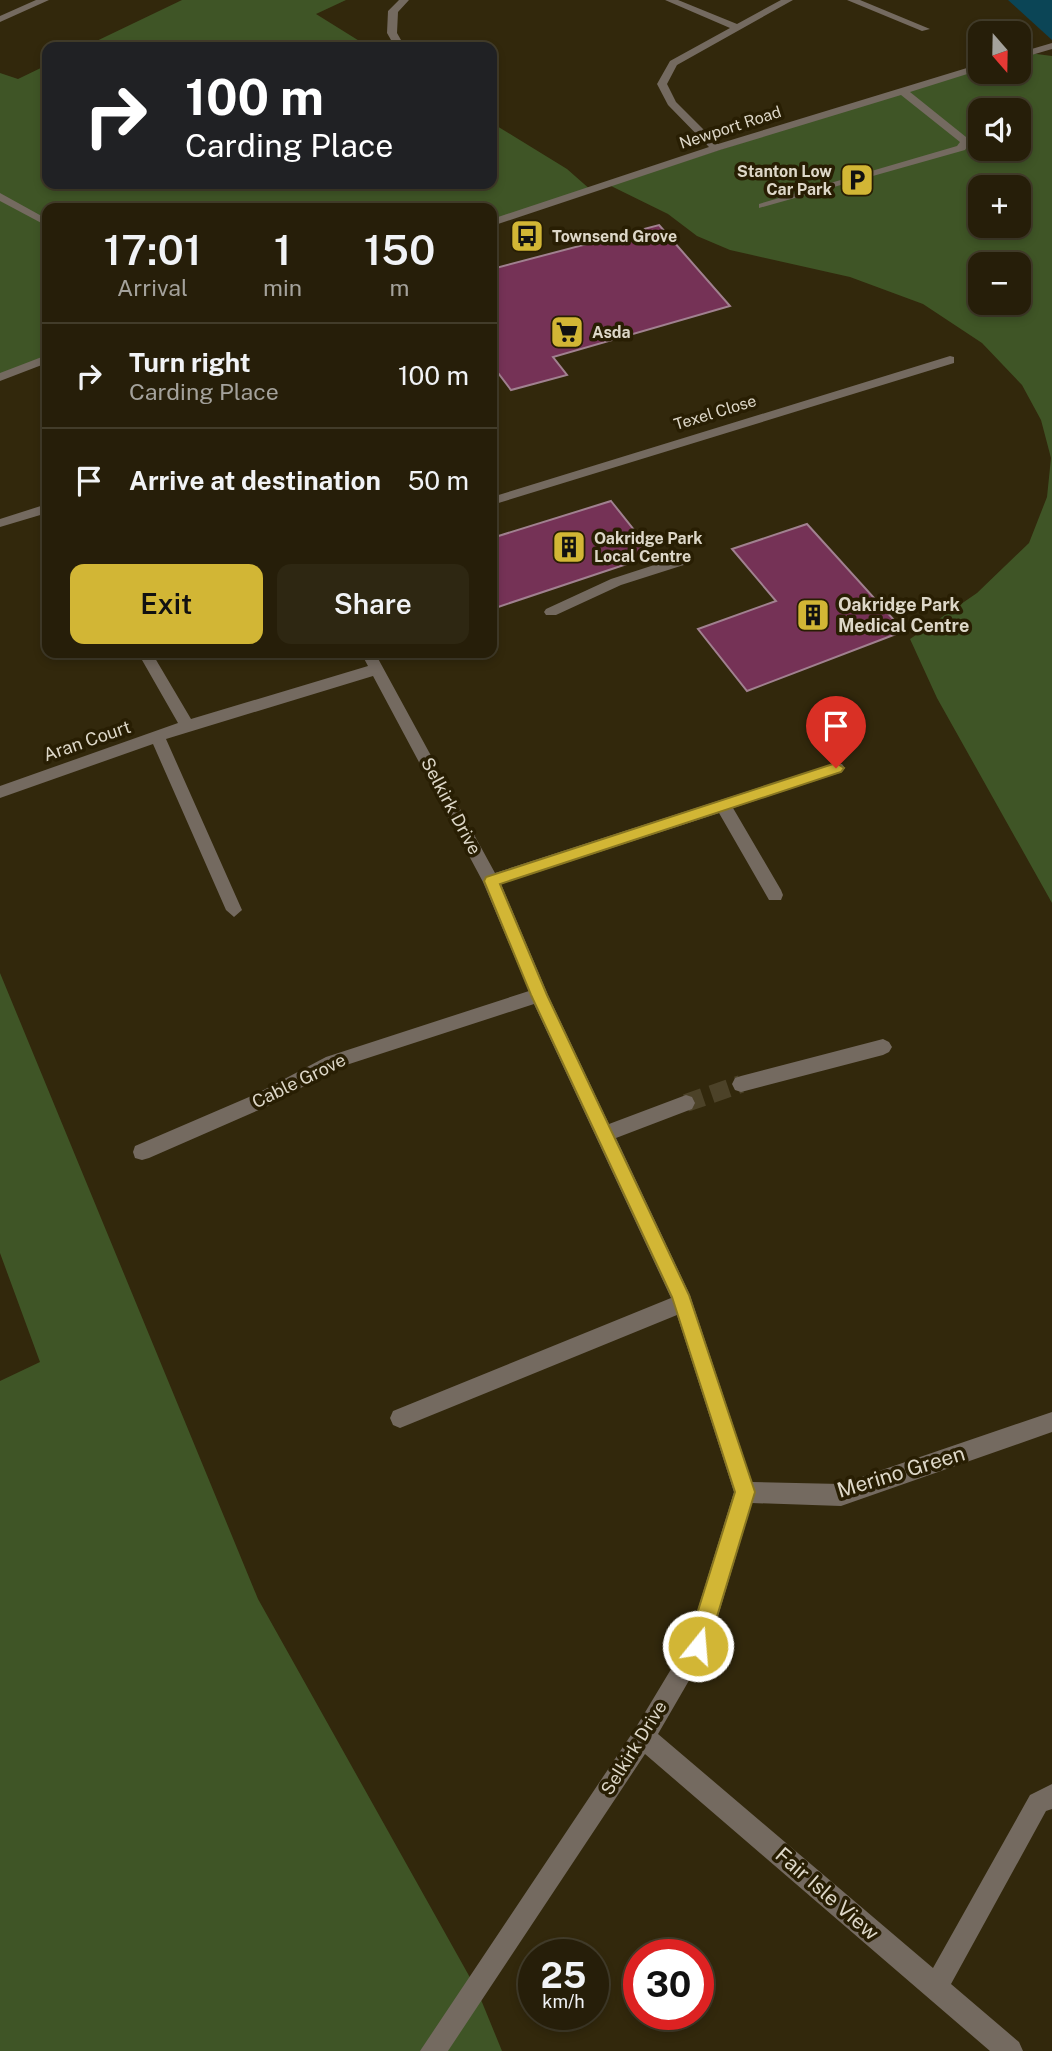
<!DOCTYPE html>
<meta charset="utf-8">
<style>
:root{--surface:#261e09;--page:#2e2712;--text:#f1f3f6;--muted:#a4a29c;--line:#423c2a;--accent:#d2b635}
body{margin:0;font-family:"Public Sans",sans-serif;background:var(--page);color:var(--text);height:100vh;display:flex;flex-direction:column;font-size:26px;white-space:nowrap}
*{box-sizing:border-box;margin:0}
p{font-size:23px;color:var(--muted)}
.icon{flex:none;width:38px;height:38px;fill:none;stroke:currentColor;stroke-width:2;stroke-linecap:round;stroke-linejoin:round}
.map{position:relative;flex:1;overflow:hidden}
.panel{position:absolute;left:42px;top:203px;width:455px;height:455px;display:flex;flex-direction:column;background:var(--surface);border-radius:14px;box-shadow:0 4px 10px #0003,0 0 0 2px var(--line)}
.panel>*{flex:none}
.top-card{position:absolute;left:42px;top:42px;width:455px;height:147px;border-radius:14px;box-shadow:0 4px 10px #0003,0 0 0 2px var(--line);background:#202124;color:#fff;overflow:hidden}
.needle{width:46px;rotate:160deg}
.buttons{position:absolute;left:968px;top:21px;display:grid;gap:14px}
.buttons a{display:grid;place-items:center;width:63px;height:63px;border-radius:14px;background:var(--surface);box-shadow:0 4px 10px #0003,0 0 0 2px var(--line);font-size:35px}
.speed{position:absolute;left:518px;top:1939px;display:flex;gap:14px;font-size:35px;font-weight:700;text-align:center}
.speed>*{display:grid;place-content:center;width:91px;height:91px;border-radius:50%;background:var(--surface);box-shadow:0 4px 10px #0003,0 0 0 2px var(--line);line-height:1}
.speed small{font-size:18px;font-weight:400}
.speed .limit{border:10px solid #d22;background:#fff;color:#111}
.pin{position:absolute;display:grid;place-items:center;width:60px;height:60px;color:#fff;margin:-72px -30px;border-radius:50% 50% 50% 0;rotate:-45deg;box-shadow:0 0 7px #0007}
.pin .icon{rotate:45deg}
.me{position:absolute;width:77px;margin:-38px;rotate:17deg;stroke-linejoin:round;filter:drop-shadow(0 0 5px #0008)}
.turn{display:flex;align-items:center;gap:24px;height:147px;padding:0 28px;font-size:32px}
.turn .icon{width:91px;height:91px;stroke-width:2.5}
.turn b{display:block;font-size:49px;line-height:60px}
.eta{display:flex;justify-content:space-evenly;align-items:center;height:119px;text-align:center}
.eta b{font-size:42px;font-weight:600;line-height:49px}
.cta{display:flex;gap:14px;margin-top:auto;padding:14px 28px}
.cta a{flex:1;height:80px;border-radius:14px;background:var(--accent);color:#111;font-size:28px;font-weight:600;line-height:80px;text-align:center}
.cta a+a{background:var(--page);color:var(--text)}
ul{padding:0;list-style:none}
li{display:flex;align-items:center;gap:21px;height:105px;padding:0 28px;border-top:2px solid var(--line)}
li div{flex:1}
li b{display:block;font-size:26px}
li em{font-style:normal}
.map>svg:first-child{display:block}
.green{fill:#3f5526;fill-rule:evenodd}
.water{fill:#0b4556}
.building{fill:#753256;stroke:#a18190;stroke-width:2}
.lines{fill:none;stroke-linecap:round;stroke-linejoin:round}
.minor-tunnel{stroke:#4c4228;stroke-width:18;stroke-dasharray:18 9;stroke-linecap:butt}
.minor{fill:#746a60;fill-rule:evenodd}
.route{fill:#d2b635;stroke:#887622;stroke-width:2}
.labels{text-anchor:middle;stroke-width:7;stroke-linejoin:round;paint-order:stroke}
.far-street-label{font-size:16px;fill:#ddd7c8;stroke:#281e03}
.far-poi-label{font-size:16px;font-weight:bold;fill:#ddd7c8;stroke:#281e03;text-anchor:start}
.poi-label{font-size:18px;font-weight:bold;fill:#ddd7c8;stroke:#281e03;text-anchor:start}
.street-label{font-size:18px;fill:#ddd7c8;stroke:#281e03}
.near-street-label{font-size:21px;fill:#ddd7c8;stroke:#281e03}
</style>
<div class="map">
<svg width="1052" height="2051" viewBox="0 0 1052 2051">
<rect width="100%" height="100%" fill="#32280c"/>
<!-- green -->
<path class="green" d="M182,0h164l-30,14 53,33h-285z
M1029,53l23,3v847l-115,-205 -27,-59 67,-46 52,-50 18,-46 4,-39 -10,-38 -19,-35 -40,-42 -59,-39 -73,-27 -120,-27 -33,-14 -29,-22 -59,-29 371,-118v5h38l1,-16zM980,110h38v39h-38zM980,187h38v39h-38zM980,264h38v39h-38z
M47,65v119h445v-61l75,46 25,22 -100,32v-15h-445v151l-47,18v-304l18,6z
M0,973l258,626 219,391 25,61h-502v-670l40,-19 -40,-109z"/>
<!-- water -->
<path class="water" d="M1008,0h44v40z"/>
<!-- building -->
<path class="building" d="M659,225l71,81 -177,51 14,18 -56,15 -19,-25v-96z
M611,501l43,54 -162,54v-71z
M807,524l97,107 -157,60 -49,-62 78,-28 -44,-52z"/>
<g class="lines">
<!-- minor-tunnel -->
<path class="minor-tunnel" d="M686,1103l55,-19"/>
<!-- minor -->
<path class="minor" d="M36,0h13l-49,22v-6z
M399,0h10l-11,12 -1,21 8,14h-10l-8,-14 1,-22z
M665,0h13l59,24 44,-24h12l-116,65 -10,19 9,18 42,42 262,-80v6l-70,22 61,49 -6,9 -206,58v-4l198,-58 3,-4 -59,-47 -181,55 -228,76v-7l217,-72 -41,-42 -11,-21 13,-23 60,-33z
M847,0h13l70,29 -8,2z
M1052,43v6l-34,10v-6z
M0,193l47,26v7l-47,-25z
M47,355v8l-47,18v-8z
M950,356l4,1v6l-462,142v-8z
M47,504v9l-47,14v-8z
M685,555l7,5 -2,3 -69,22 -65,30h-10l-2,-3 2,-3 65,-30z
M138,653h14l39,66 177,-53 -7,-13h14l120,220 337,-109h10l3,4 -3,4 -109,36 48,82 2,5 -2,5h-12l-50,-87 -218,71 47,111 61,129 77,-29 6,2 3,6 -3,6 -76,29 74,157 62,187 89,2 211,-72v20l-211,74 -89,-3 -43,143 -51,88 275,234 97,-173 22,-11v25l-6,2 -95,173 68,58 4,9h-33l-345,-297 -197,297h-28l215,-322 53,-88 46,-149 -57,-177 -277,113 -7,-3 -3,-7 3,-7 278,-113 -137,-294 -197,64 -69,38 -119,52 -7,2 -7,-2 -2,-6 2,-6 121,-52 70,-37 203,-66 -46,-109 -110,-206 -207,63 76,171 -8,7 -8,-7 -73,-166 -153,54v-12l178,-63z
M883,1039l6,3 3,5 -3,5 -6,3 -142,37 -6,-2 -3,-6 3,-6 6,-2z"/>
</g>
<!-- route -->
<path class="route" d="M836,763l8,5 -3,4 -341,112 47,111 142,300 66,197 -47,154 -3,7 -7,3 -8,-3 -3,-7 48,-154 -63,-195 -141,-302 -47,-114 2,-4z"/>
<!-- icons -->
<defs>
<symbol id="parking-square" viewBox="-11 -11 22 22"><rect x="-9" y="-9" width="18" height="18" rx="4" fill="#d2b635" stroke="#281e03"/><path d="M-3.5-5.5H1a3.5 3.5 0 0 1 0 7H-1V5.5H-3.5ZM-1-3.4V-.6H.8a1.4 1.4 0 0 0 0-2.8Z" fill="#111"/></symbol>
<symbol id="bus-square" viewBox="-11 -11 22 22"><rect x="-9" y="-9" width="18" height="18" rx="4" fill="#d2b635" stroke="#281e03"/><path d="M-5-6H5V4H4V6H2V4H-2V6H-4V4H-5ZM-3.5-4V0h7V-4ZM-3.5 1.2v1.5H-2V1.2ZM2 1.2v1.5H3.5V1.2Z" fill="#111"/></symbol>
<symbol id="supermarket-square" viewBox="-11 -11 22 22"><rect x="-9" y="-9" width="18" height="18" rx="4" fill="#d2b635" stroke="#281e03"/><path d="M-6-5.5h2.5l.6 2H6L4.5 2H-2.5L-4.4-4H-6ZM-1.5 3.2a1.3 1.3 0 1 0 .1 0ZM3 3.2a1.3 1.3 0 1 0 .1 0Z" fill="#111"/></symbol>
<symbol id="building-square" viewBox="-11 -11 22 22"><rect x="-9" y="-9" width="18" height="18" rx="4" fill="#d2b635" stroke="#281e03"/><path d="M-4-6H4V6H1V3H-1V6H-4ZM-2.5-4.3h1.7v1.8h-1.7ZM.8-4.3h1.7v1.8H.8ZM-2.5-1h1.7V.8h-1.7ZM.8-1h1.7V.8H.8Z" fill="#111"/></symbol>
</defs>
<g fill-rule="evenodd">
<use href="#parking-square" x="838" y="161" width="38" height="38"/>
<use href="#bus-square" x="508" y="217" width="38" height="38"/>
<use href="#supermarket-square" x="548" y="313" width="38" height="38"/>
<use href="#building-square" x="550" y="528" width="38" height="38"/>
<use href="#building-square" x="794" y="596" width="38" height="38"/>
</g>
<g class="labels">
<!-- far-street labels -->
<g class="far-street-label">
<text transform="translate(730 127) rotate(-18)" y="6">Newport Road</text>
<text transform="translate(715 412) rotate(-17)" y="6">Texel Close</text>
</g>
<!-- far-poi labels -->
<g class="far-poi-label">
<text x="832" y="177" text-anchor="end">Stanton Low<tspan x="832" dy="18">Car Park</tspan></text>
<text x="552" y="242">Townsend Grove</text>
<text x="592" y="338">Asda</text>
<text x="594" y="544">Oakridge Park<tspan x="594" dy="18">Local Centre</tspan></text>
</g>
<!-- poi labels -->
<g class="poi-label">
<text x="838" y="611">Oakridge Park<tspan x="838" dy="21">Medical Centre</tspan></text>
</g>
<!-- street labels -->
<g class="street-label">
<text transform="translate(87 741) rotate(-19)" y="6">Aran Court</text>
<text transform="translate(451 806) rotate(62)" y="6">Selkirk Drive</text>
<text transform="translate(299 1081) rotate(-26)" y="6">Cable Grove</text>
<text transform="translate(634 1748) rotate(-58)" y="6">Selkirk Drive</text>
</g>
<!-- near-street labels -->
<g class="near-street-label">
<text transform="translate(901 1472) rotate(-17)" y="7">Merino Green</text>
<text transform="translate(827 1894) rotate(41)" y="7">Fair Isle View</text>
</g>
</g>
</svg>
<div class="buttons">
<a><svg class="needle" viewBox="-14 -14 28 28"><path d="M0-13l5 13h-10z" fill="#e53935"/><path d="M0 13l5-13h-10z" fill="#a4a29c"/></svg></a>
<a><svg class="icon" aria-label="sound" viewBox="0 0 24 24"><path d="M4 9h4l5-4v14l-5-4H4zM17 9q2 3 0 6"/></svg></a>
<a>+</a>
<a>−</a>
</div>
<div class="speed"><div>25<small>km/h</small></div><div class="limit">30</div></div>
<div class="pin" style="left:836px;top:768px;background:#d93025"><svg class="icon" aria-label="arrive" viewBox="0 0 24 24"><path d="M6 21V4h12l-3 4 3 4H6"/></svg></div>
<svg class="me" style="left:698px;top:1646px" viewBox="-20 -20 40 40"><circle r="17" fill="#d2b635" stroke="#fff" stroke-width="3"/><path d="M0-11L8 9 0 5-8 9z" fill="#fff"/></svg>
<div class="top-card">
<div class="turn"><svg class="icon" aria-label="right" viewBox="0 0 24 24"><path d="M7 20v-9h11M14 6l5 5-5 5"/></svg><div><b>100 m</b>Carding Place</div></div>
</div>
<section class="panel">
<div class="eta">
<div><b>17:01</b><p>Arrival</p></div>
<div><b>1</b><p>min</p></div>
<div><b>150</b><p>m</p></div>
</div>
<ul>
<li><svg class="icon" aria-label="right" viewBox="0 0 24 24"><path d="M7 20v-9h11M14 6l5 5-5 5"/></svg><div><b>Turn right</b><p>Carding Place</p></div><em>100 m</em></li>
<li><svg class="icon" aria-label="arrive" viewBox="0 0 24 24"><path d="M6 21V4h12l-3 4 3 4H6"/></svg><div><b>Arrive at destination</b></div><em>50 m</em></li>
</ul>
<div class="cta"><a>Exit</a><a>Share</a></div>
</section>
</div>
